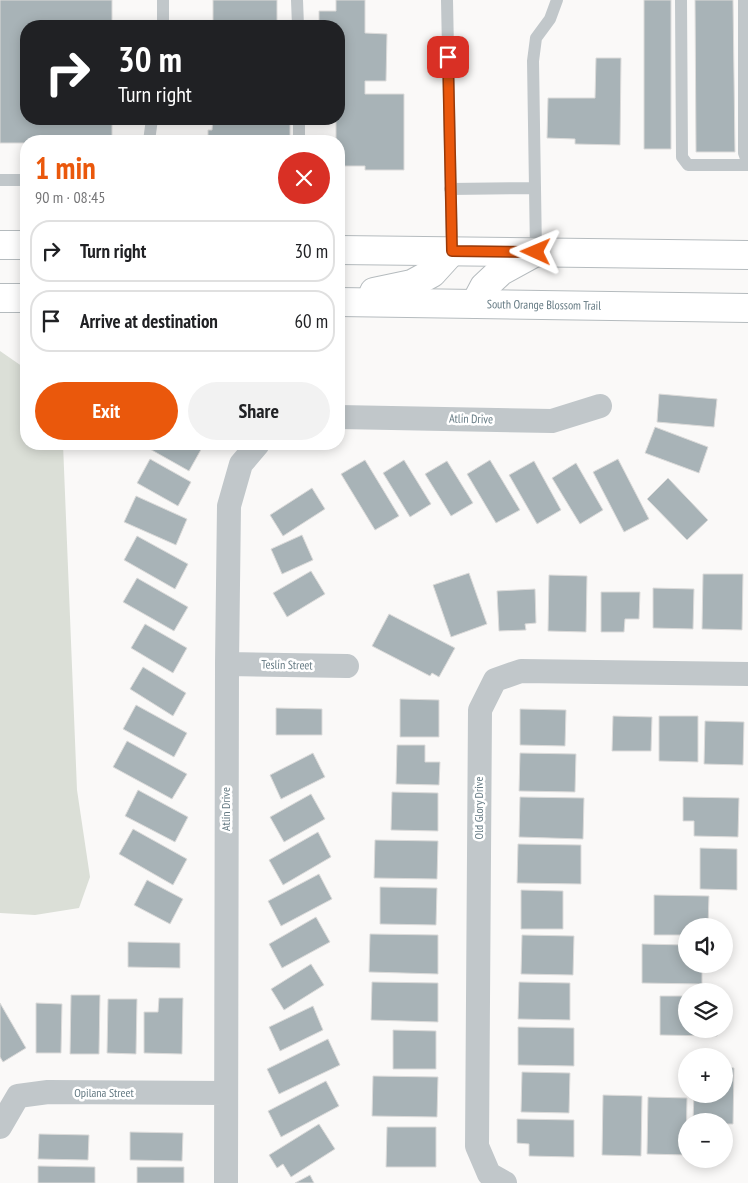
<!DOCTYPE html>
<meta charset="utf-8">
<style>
:root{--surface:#fff;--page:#f2f2f2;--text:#202124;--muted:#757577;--line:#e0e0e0;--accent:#ea580c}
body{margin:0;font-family:"PT Sans Narrow",sans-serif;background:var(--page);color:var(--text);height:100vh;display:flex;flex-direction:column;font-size:19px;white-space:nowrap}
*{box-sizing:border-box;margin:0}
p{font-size:16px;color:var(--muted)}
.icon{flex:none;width:28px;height:28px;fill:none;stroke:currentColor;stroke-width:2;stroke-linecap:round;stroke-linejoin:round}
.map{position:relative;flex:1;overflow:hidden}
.drawer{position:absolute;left:20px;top:135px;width:325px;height:315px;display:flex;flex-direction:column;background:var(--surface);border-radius:20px;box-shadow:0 2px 12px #0003}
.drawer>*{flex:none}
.banner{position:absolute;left:20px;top:20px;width:325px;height:105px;border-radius:20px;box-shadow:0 2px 12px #0003;background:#202124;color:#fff;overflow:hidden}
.fabs{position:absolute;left:678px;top:918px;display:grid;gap:10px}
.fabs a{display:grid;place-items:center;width:55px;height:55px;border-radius:50%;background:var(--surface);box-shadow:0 2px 12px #0003;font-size:25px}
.pin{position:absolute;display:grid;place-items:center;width:42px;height:42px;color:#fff;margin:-21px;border-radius:10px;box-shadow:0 2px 8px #0006}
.me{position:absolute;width:55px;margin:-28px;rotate:271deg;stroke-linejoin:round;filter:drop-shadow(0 0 4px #0008)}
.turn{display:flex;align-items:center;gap:18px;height:105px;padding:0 15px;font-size:22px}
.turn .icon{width:65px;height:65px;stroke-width:2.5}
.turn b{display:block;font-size:35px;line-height:42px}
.round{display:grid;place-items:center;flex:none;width:52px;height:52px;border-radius:26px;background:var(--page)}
.head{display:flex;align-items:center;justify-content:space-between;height:85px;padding:0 15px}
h1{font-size:30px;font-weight:700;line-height:38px;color:var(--accent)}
.cta{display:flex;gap:10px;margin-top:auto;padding:10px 15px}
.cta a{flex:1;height:58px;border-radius:30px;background:var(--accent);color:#fff;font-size:20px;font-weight:700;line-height:58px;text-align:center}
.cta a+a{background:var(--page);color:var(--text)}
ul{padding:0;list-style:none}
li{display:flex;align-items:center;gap:15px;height:62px;margin:0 10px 8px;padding:0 5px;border:2px solid var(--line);border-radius:20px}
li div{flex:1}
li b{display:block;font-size:19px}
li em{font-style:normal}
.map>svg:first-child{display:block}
.green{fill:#dbdfd7}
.building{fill:#a8b3b7;stroke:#dcdbda}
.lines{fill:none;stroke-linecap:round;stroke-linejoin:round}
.primary-casing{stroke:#b5bbbe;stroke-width:30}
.service{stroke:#c1c7ca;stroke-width:12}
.minor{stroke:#c1c7ca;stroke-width:24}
.primary{stroke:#fff;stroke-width:28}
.route-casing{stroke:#983908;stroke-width:12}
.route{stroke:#ea580c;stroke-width:9}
.labels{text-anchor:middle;stroke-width:5;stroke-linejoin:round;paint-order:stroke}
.street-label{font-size:12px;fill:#657a83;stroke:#fff}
</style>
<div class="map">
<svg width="748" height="1183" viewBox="0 0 748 1183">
<rect width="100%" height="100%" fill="#faf9f8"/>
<!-- green -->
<path class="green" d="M0,351l26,18v75h37l14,346 13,87 -11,31 -44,7 -35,-2z"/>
<!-- building -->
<path class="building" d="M0,0h112v26h-86v93h86v22h-86v2h-26z
M213,0h64v26h-64z
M336,0h29v33l22,1 -1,47h-21v13h39v76h-39v-4h-26v-25h-3v-22h3v-93h-20v-15h17z
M644,0h27v149h-27z
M695,0h38l2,152h-39z
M596,58h25l-1,87 -45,-1v-5l-28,-1 1,-40h47z
M213,119h77v17h-82v-6h4z
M659,394l58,5 -3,28 -57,-5z
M655,427l53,20 -9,26 -54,-20z
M141,444h58l4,2 -14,25z
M150,459l41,23 -13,24 -41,-23z
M618,459l31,60 -25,13 -31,-60z
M365,460l34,56 -24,14 -34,-56z
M404,460l27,44 -21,13 -27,-44z
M490,460l30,50 -24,13 -29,-49z
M447,461l26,42 -22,13 -26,-42z
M534,461l27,49 -24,14 -28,-49z
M576,463l27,47 -23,14 -28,-46z
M668,478l40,42 -21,20 -40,-41z
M312,488l13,21 -42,27 -13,-21z
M136,496l51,23 -11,26 -52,-23z
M302,535l11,25 -31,14 -11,-25z
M137,536l51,28 -13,25 -51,-29z
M311,571l14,23 -38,23 -14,-24z
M469,573l18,51 -36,13 -18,-52z
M703,574h40l-1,56 -40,-1z
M549,575l38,1 -1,56 -38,-1z
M137,578l51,29 -14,24 -51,-29z
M653,588l41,1 -1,40 -40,-1z
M535,589l1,34 -11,1 1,6 -27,1 -2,-40z
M601,592h39l-1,27h-14l-1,13h-23z
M389,614l66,34 -16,29 -7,-4 -2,3 -58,-30z
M145,624l42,24 -14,25 -42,-25z
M143,667l43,26 -13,23 -43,-27z
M400,699l39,1v37h-39z
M136,705l51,28 -13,24 -51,-28z
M276,708l46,1v26h-46z
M520,709l46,1 -1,36 -45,-1z
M613,716l39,1 -1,34h-39z
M659,716h39v46l-39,-1z
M705,721l39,1 -1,43 -39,-1z
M127,741l60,33 -15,25 -59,-32z
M397,745h28v17h15l-1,23 -43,-1z
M313,753l12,24 -44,22 -11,-24z
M520,753l56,1 -1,38 -56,-1z
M138,790l50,27 -13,25 -50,-26z
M392,792l46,1v38l-47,-1z
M311,794l14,25 -41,23 -14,-25z
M520,797l64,1 -1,41 -64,-2z
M683,797l56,1 -1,39 -44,-1v-15h-11z
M133,829l54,30 -14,26 -54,-31z
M318,832l13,25 -48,28 -14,-25z
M375,840l63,1 -1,38 -63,-1z
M518,844l63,1v39l-64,-1z
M700,848l37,1v41l-37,-1z
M319,874l13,25 -51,27 -13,-25z
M147,880l36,19 -13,25 -36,-19z
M380,887l57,1 -1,37 -56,-1z
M521,890l42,1v38h-42z
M654,895l55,1 -1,30h-22v9h-32z
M316,917l14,25 -48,26 -13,-24z
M370,934l68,1v39l-69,-2z
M522,935l52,1 -1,39 -52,-1z
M128,942l52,1v25l-52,-1z
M642,944l44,1v19h16v20l-60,-1z
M311,964l13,21 -40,25 -13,-21z
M372,982l66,1v39l-67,-2z
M519,982l51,1v37l-52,-1z
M71,995h29l-1,59h-29z
M660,996h26v33h32l-1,7 -57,-1z
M159,998h24l-1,56 -38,-1v-41h14z
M108,999h29l-1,55 -29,-1z
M0,1003l26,45 -23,14 -3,-5z
M36,1003l26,1 -1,49h-25z
M313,1006l10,24 -43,21 -11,-24z
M518,1027l56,1v38l-56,-1z
M393,1030l43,1v38h-43z
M328,1039l12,26 -61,29 -12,-25z
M724,1067l10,1 -1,56h-9v-3h-31l1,-27h30z
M522,1072l48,1 -1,40 -48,-1z
M373,1076l65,1 -1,40 -65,-1z
M326,1081l13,25 -58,31 -13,-26z
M603,1095l39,1 -1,60 -39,-1z
M648,1097l39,1 -1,57 -39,-1z
M517,1119l57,1v37l-45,-1v-12l-12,-1z
M319,1124l16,25 -44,28 -8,-13 -6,4 -8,-13z
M387,1127h49v40h-50z
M130,1132l53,1 -1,28 -52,-1z
M39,1134l50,1 -1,25 -50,-1z
M38,1166l57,1v16h-57z
M137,1167h47v16h-47z
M310,1175l4,8h-19z"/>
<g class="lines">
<defs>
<g id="primary">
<path d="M0,245h26"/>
<path d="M339,250l409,5"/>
<path d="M374,292l38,-8 20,-11 20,-22"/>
<path d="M0,298h26"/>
<path id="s1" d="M339,302l409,6"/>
<path d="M475,304l9,-17 17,-16 33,-18"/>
</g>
</defs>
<!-- primary casing -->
<use href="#primary" class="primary-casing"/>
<!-- service -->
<path class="service" d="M297,0l1,26
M447,0l5,251
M681,0l1,157 6,8h60
M744,0v153l4,11
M163,26v-26
M299,119v22
M149,141l3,-22
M0,180h26
M450,189l84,-1
M536,252l-3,-191 3,-23 14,-19 7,-19"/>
<!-- minor -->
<path class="minor" d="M339,417l213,4 48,-15
M227,664l120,2
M0,1127l18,-31 30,-4 178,1
M226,1183l1,-519 2,-158 12,-42 17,-20
M505,1183l-16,-9 -12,-28 3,-436 15,-30 26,-9 227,3"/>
<!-- primary -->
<use href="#primary" class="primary"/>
</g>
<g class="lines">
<defs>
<path id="route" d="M448,57l4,194 84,1"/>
</defs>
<!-- route casing -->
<use href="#route" class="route-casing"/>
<!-- route -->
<use href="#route" class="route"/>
</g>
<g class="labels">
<!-- street labels -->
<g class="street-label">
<text dy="4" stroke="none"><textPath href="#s1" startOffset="205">South Orange Blossom Trail</textPath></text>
<text transform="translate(471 419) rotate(1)" y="4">Atlin Drive</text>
<text transform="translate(287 665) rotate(1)" y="4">Teslin Street</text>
<text transform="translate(479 808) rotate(-90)" y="4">Old Glory Drive</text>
<text transform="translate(226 809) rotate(-90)" y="4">Atlin Drive</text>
<text x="104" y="1097">Opilana Street</text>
</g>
</g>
</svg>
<div class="fabs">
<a><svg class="icon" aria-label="sound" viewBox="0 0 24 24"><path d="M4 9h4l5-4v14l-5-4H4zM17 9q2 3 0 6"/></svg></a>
<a><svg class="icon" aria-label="layers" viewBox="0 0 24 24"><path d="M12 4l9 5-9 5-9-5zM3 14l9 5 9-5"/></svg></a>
<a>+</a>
<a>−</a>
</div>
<div class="pin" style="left:448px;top:57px;background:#d93025"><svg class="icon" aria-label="arrive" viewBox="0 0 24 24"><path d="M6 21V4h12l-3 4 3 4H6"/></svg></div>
<svg class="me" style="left:536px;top:252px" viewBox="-20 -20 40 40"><path d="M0-17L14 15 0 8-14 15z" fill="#ea580c" stroke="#fff" stroke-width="4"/></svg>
<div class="banner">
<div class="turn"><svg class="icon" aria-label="right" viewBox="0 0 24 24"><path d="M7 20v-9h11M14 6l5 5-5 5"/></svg><div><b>30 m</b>Turn right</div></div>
</div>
<section class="drawer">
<div class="head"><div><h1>1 min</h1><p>90 m · 08:45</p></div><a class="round" style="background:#d93025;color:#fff"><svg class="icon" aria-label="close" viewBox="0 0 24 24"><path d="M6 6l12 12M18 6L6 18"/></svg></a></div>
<ul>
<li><svg class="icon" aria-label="right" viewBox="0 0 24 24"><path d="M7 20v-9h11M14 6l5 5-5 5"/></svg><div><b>Turn right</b></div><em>30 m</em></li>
<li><svg class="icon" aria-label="arrive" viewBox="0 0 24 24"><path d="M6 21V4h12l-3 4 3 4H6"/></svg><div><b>Arrive at destination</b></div><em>60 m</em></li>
</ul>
<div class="cta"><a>Exit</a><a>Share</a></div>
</section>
</div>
